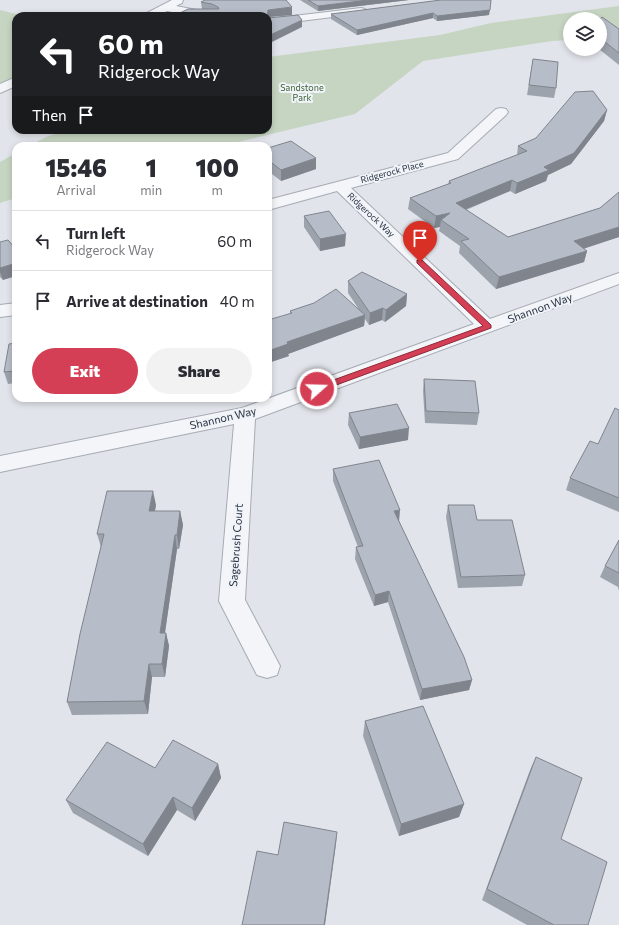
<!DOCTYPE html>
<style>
:root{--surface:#fff;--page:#f2f2f3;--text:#2b2b33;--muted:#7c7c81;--line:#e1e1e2;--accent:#d53f55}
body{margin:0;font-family:Commissioner,sans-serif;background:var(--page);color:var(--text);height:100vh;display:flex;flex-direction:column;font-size:15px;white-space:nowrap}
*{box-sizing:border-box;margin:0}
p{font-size:13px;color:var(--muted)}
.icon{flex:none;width:22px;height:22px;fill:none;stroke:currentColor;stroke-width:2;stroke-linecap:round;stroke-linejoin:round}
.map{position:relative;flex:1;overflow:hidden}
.drawer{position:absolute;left:12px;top:142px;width:260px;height:260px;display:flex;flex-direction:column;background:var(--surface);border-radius:12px;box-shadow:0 2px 6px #0003}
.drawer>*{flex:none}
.guide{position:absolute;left:12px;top:12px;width:260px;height:122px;border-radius:12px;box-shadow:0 2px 6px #0003;background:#202124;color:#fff;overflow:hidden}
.buttons{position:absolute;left:563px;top:12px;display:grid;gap:8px}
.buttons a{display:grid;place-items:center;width:44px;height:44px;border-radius:50%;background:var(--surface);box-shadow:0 2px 6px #0003;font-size:20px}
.pin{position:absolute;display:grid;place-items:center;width:34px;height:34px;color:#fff;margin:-41px -17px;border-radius:50% 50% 50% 0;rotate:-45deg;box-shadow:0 0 4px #0007}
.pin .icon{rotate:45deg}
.me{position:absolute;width:44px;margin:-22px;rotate:70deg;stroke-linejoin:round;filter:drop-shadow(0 0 3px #0008)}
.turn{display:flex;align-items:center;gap:14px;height:84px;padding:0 20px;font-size:18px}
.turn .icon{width:52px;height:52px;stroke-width:2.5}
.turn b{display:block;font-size:28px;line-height:34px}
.then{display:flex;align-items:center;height:38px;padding:0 20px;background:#0003;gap:8px;font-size:15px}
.eta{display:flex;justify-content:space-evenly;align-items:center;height:68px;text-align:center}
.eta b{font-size:24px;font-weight:800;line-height:28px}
.button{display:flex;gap:8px;margin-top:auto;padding:8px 20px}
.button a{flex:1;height:46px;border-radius:24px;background:var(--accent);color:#fff;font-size:16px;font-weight:800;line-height:46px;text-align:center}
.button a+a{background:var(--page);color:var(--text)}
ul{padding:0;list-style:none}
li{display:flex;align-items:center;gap:12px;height:60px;padding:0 20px;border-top:1px solid var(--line)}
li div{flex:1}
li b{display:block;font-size:15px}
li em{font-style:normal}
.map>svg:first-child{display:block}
.green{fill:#c6d5c1}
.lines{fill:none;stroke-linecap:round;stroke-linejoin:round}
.street-casing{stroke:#a6abb5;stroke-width:2}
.street{fill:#f4f5f8;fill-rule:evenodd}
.wall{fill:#9da3ac}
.shaded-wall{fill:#80848c}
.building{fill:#b7bdc8;stroke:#80848c}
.route{fill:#d53f55;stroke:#8a2937}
.labels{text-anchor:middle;stroke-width:4;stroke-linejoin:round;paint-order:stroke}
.far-park-label{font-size:9px;fill:#3c5f35;stroke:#f0f3f7}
.far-street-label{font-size:9px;fill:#283243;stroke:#f0f3f7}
.street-label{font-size:11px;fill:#283243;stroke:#f0f3f7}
</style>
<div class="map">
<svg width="619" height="925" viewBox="0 0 619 925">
<rect width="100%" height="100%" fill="#e1e4ea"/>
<!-- green -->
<path class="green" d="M619,6v31l-19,1v-19h-30v21l-18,1 -129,20 -68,53 -134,32h-192l17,-9 20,-7h202v-73l172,-22 51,-12z
M0,10l24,6h-8v65l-16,8z
M16,153v45l-16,5v-41z"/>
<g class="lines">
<defs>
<path id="street" d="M172,0h11l-1,3 -6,3 36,7 6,3h-23l-28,-5 -11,5h-15z
M361,8l4,1 1,2 -1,2 -97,12v-6z
M16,77v9l-16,7v-9z
M501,108l5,1 2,3 -2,3 -48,44 -107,29 139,131 129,-46v11l-364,135 -10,181 35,66 -3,9 -10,3 -10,-3 -38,-74 15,-177 -234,48v-16l242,-48 232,-84 -137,-133 -69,19v-10l180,-47 48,-44z
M16,303v12l-16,2v-12z"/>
</defs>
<!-- street casing -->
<use href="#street" class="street-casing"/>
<!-- street -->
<use href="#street" class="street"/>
</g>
<!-- wall -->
<path class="wall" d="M300,0h109l-91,11z
M441,0l48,15 -52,6 -4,-3 -76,17 -26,-16v-5z
M201,2l91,13 -24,2v-1l-66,-7z
M600,19l19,10v36l-20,-16h1z
M533,59l23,29 -2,10 -27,-3z
M607,110l-3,11 -33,43 -23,11 -2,6 -31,13 -5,-3 -44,19 42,27 92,-29 19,-16v45l-35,11 3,3 -3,11 -88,27 -37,-36 1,-7 -21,-15 1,-4 -6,1 -26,-19 2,-11 38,-14 1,-3 68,-26 1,-9z
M268,148l48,21 -35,12 -13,-10z
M304,216l41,30 -25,5 -16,-24z
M0,242l3,38 -3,-3z
M348,281l59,13 -1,12 -21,16 -3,-2 -13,5 -4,-6 -1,7 -76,28 1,2 -21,7 22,-49v-3l68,-3 -10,-15z
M16,343v40l-8,1 -4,-12z
M424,379l55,34 -2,12 -52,-2 -2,-32z
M619,410v102l-53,-22 4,-12 28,-34z
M349,413l59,27 -49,9 -11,-24z
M333,469l66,52 73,159 -3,10 -49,10 -32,-98 -14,4 -19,-47 1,-12h2l-25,-66z
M156,505l-1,6h25l3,14 -4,24h-2l-12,84h1l3,13 -4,31h-13l-4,37 -76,1 -5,-13 34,-155 -4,-13z
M448,505l29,15 48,55 -3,11 -64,2 -12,-71z
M619,540v51l-1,-4 -18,-10 5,-11z
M365,721l99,83 -5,13 -60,19 -36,-100z
M536,757l25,82 27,86h-61l-45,-25 48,-130z
M218,764l3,14 -26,43 -18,-11 -29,46 -75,-43 -7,-13 89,-32z"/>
<!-- shaded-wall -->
<path class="shaded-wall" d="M369,0h40l-91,11v-5z
M292,7v8l-24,2v-1h-1l1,-6z
M490,10l-1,5 -52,6v-5z
M433,13v5l-76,17v-5z
M302,20v7l-34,17v-8z
M607,110l-3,11 -33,43 -23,11 -2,6 -31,13 2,-11z
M316,158v11l-35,12v-11z
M512,180l-2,11 -56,23 2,-11z
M450,213l-9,7 -1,7 -6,1 2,-12z
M619,227v10l-48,16 3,-12z
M346,234l-1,12 -25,5v-12z
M587,251l-3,11 -88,27 3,-12z
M16,263v13l-13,4 -3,-8v-4z
M407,294l-1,12 -21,16 1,-12z
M383,308l-1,12 -13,5 1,-12z
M365,315l-1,11 -76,28 1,2 -21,7v-12l19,-9z
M165,398h7l-6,3z
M409,428l-1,12 -49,9 1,-12z
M153,491l3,14 -4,20 -3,-14z
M400,510l-1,12 -5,-11z
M180,511l3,14 -4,24 -2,-14z
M175,535l2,14 -14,97 -3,-13z
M389,591l-1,11 -14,4 1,-11z
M166,633l3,13 -4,31 -3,-13z
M149,664l3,13 -4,37 -4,-13z
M472,680l-3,10 -49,10 2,-11z
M218,764l3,14 -26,43 -3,-13z
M173,797l4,13 -29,46 -5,-12z
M464,804l-5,13 -60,19 2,-12z
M337,832l-1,12 -11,81h-1z"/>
<!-- building -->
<path class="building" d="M205,0h81l6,7 -24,3 -1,6h-93l14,-7h31l-1,-2 -6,-3 -11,-2z
M308,0h61l-51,6z
M441,0h50l-1,10 -53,6 -4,-3 -76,17 -26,-16z
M298,15l4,5 -34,16v-18z
M602,17l17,12v24l-19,-15v-19z
M533,59l25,3 -2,26 -27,-3z
M593,91l14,19 -33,43 -30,14 5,3 -32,13 -5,-3 -56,23 52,34 92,-29 19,-16v35l-45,14 13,10 -88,26 -38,-36 8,-2 -28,-19 9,-7 -14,3 -26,-18 41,-15 -2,-2 78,-30 -9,-5 18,-8 39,-46z
M291,141l25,17 -35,12 -13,-10v-12z
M329,211l17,23 -26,5 -16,-23z
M8,240l8,9v14l-16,5v-26z
M362,272l45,22 -21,16 -3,-2 -13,5 -22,-32z
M336,289l29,26 -78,27 1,2 -20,7v-31l24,-7 -2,-2 24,-8z
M16,343v28l-12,1 5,-28z
M424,379l51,2 4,32 -53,-2z
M397,404l12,24 -49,9 -11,-24z
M615,408l4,2v88l-49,-20 20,-37 8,3z
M379,460l21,50 -6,1 70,146 8,23 -50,9 -33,-98 -14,4 -19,-48 7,-1 -30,-77z
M107,491h46l-4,20h31l-3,24h-2l-15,98h6l-4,31h-13l-5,37 -77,1 13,-68 24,-100h-7z
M448,505h26l3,15h35l13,55 -64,2z
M619,540v33l-14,-7z
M423,706l41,98 -63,20 -36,-103z
M173,740l45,24 -26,44 -19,-11 -30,47 -77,-44 41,-58 48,26z
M536,757l46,21 -21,61 46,23 -19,63h-34l-67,-36z
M284,822l53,10 -13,93h-82l15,-74 21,4z"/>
<!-- route -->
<path class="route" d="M417,260h5l69,65v3l-171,63h-6v-4l169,-61 -66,-63z"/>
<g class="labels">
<!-- far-park labels -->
<g class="far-park-label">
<text x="302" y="91">Sandstone<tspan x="302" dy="10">Park</tspan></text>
</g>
<!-- far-street labels -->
<g class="far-street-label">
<text transform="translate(392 172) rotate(-15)" y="3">Ridgerock Place</text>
<text transform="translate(371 215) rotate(43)" y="3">Ridgerock Way</text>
</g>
<!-- street labels -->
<g class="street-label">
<text transform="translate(540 308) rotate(-20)" y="4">Shannon Way</text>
<text transform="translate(223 418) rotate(-13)" y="4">Shannon Way</text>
<text transform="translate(236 545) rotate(-86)" y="4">Sagebrush Court</text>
</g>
</g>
</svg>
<div class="buttons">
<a><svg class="icon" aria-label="layers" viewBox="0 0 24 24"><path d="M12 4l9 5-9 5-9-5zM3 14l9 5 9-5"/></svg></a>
</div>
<div class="pin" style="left:420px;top:262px;background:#d93025"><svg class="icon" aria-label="arrive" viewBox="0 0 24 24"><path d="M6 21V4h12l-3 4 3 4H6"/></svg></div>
<svg class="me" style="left:317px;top:389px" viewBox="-20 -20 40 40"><circle r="17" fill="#d53f55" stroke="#fff" stroke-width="3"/><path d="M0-11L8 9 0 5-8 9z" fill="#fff"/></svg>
<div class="guide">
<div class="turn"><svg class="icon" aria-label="left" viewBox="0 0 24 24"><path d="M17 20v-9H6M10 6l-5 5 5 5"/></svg><div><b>60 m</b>Ridgerock Way</div></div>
<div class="then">Then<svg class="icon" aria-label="arrive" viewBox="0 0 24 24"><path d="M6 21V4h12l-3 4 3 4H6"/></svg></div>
</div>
<section class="drawer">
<div class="eta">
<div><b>15:46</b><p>Arrival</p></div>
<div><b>1</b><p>min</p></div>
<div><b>100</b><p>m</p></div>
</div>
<ul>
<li><svg class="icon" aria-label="left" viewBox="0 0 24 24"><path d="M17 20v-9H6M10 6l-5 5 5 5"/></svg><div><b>Turn left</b><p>Ridgerock Way</p></div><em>60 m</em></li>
<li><svg class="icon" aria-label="arrive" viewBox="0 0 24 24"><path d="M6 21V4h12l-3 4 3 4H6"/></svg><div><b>Arrive at destination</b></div><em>40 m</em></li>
</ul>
<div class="button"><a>Exit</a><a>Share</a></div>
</section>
</div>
